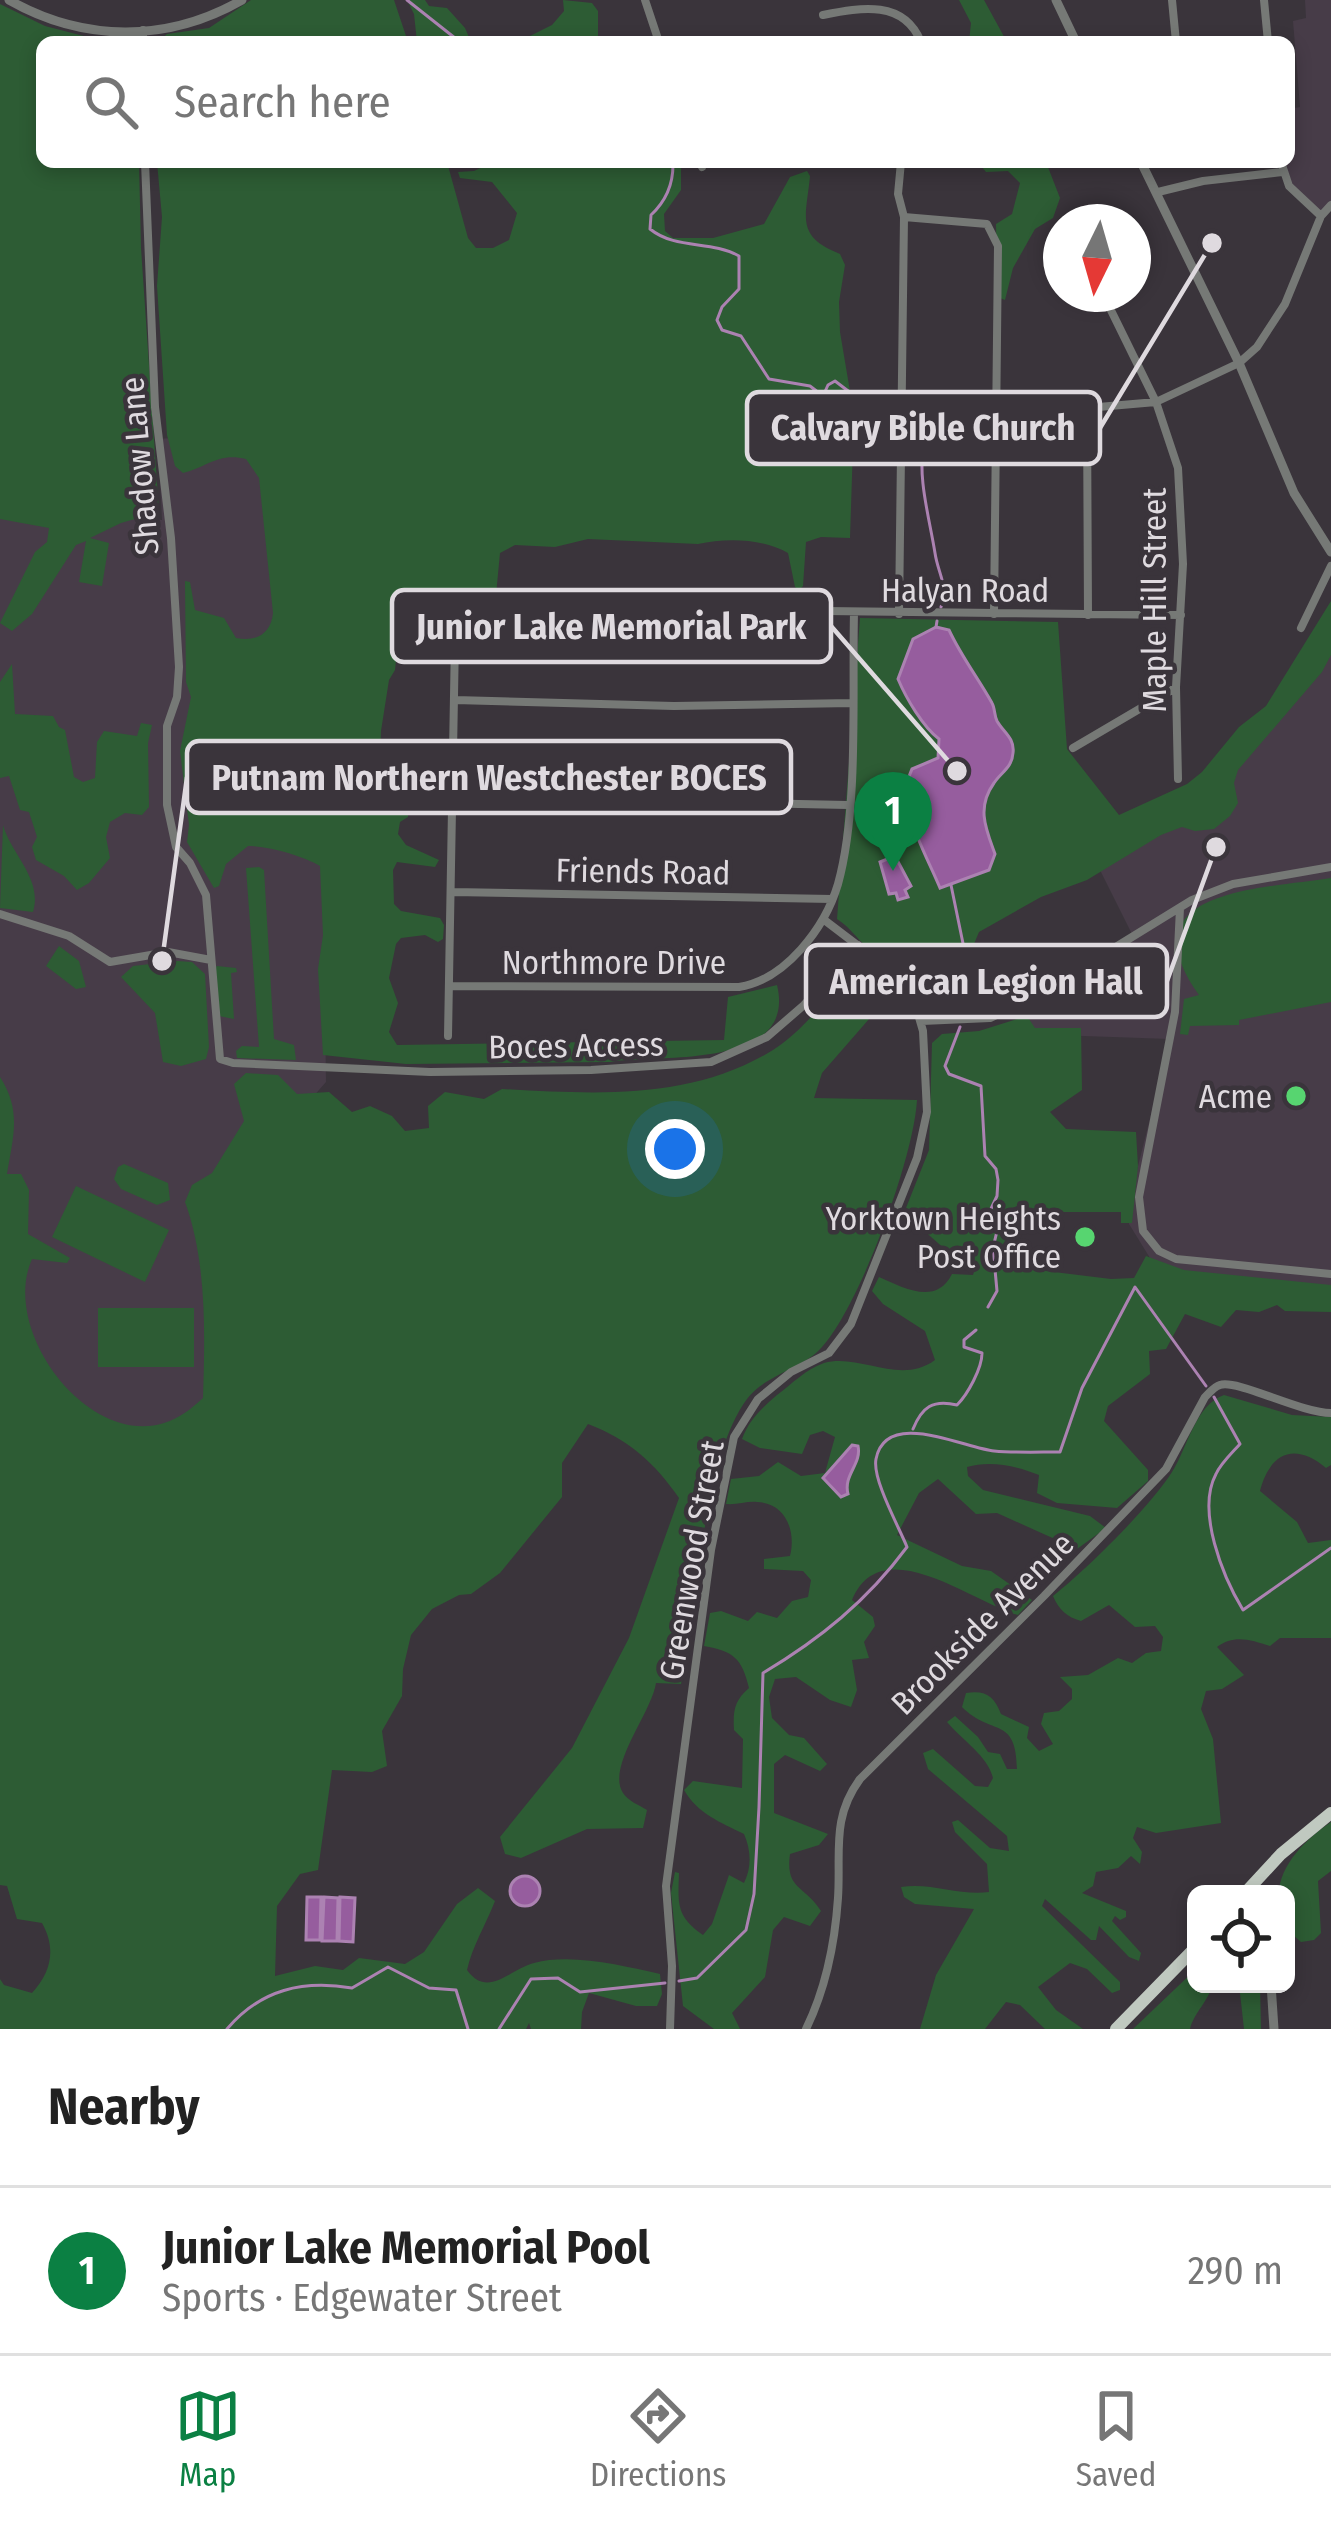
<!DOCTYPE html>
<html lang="en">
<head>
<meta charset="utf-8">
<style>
  body { margin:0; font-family:"Fira Sans Condensed",sans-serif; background:#f6f6f6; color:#222 }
  .controls { position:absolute; right:36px; bottom:36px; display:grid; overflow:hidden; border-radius:18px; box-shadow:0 6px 18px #0003 }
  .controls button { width:108px; height:108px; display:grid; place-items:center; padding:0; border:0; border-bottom:3px solid #e0e0e0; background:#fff; color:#222; font:60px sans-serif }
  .compass { position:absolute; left:1043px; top:204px; width:108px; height:108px; border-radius:50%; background:#fff; box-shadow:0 6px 18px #0003; rotate:185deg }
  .you { position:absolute; left:675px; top:1149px; width:42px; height:42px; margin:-30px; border:9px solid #fff; border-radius:50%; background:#1a73e8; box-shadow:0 0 0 18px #1a73e833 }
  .badge { display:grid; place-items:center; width:78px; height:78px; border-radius:50%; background:#0b8043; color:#fff; font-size:39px; font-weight:700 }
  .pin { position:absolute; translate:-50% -99px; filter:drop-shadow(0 3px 6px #0008) }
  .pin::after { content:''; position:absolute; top:63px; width:42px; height:36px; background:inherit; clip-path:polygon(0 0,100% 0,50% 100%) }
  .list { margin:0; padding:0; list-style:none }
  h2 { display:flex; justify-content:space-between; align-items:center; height:156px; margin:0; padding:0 48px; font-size:51px }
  h2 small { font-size:39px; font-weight:400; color:#767676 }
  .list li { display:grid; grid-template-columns:78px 1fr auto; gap:36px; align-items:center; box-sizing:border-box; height:168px; padding:0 48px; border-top:3px solid #e0e0e0 }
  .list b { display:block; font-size:45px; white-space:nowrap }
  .list p { margin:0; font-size:39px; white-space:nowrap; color:#767676 }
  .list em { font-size:39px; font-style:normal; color:#767676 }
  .icon { flex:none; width:66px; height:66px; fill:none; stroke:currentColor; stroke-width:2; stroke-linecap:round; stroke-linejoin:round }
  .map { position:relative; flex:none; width:1331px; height:2029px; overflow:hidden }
  .search { position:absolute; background:#fff; box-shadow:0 6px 18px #0003; left:36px; right:36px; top:36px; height:132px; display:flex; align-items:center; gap:30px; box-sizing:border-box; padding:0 42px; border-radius:18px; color:#767676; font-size:45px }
  .sheet { height:324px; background:#fff }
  nav { display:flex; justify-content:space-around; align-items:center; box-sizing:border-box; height:168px; border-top:3px solid #e0e0e0; background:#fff; font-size:33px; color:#767676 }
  nav a { display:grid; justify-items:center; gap:6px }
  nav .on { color:#0b8043 }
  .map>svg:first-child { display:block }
  .built { fill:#473c48 }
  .green { fill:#2d5c34 }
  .water { fill:#965d9e; stroke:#ac82b2; stroke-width:3 }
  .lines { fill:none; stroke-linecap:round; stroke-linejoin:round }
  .stream { stroke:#ac82b2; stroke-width:3 }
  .minor { stroke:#767976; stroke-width:8 }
  .tertiary { stroke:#767976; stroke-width:9 }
  .trunk { stroke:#c0c9c0; stroke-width:12 }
  .poi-dot { fill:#57d570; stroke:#3a343b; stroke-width:4.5 }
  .labels { text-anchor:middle; stroke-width:9; stroke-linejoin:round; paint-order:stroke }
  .street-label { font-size:33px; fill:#dfdadf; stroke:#3a343b }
  .poi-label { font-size:33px; fill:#dfdadf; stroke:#3a343b; text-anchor:end }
  .leader { fill:none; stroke:#dfdadf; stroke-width:4.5 }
  .callout-dot { fill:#dfdadf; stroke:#3a343b; stroke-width:4.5 }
  .callout { fill:#3a343b; stroke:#dfdadf; stroke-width:4.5 }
  .callout-label { font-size:36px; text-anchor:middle; font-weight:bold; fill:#dfdadf }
</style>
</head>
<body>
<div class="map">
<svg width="1331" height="2029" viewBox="0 0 1331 2029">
  <rect width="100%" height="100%" fill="#3a343b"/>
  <path class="built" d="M1305,0H1331V206L1321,216L1289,186L1281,162H1289V109L1300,107L1293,21L1306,18Z
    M269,431L323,841L326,1082L207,1218L222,1459L10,1403L0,1243V501L162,520L158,439Z
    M1331,645V1289L1172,1272L1150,1258L1129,1224L1131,1194L1170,1039L1026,1034L1013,1007L1134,938L1089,848L1181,805Z"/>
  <path class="green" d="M251,0H394L408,42H158L167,34L209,28Z
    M407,0H425L429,6L447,8L465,28L471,42H417L414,14Z
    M563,0L592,3L598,11V39L518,42L552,25L564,11Z
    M959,0H984L1007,42H969L971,23Z
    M0,4L45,26L107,42H42V162H139L141,248L159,512L121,523L90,538L109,543L102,586L79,582L86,541L76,545L32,614L12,631L0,623L35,552L47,542L49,528L0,519Z
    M157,162H447L468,238L476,248H493L509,240L517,213L492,182L460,178L458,172L474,171L493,162H681V190L664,214L665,231L673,238H713L764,224L790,177L807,171L810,176C806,218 795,236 840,254L845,265L839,302L840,332L854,415L850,538L821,537L806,542L803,586L799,590L795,587L788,553C762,538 725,538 698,544L588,539L555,547L515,545L500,553L496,595L452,605L433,618L400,620L395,670L389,680L381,731L379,789L395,795L397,806L408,808V817L400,822L398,834L406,845L439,860L435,867L397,862L393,870L394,904L401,911L440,918L444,925L443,939L438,942L425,935L401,938L396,944L389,978L398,1003L389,1032L397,1045L724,1040L728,997L777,985C798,1071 655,1054 610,1062L406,1064L323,1055L318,969L323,935L320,866C303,856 269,846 248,846L226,864L219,886L214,888L187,842L189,825L180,751L191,697L186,682L185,581L190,582L195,610L224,618L236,638C256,642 271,634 273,613L259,478L246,459C219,452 207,467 183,473L175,466L167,435L157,286L162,217Z
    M978,162H1046L1060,198L1053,218L1035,229L1013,268L1005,300L1000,298C1000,273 996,248 996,224L1012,214L1020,183L1008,171L986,172Z
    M1331,601V655L1322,672L1238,770L1234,783L1238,803L1230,816L1214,829L1195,831L1182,827L1161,835L1087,880L1041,897L979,932L974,944L983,977L973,997L959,995L961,984L953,959L947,958L906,983C894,969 880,960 867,947C855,937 851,928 837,919L860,618L1058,622L1067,749L1119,815L1187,784L1202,772L1239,727L1266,706Z
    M12,664L15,714L53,716L59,727L65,730L74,777L83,782L95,778L97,742L104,731L137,736L141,723L152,725L148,743L149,807L142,815L125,813L110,822L106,837L110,858L89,883L77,890L64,876L36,860L32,847L37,837L29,812L20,810L9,776L0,778V682Z
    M3,825C11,854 43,879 33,912L0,908Z
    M259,867L264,870L274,1039L294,1045L296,1060L237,1058L236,1051L242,1046L259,1047L246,868Z
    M1331,878V1002L1239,1020V1025L1190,1026L1188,1035L1180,1034L1184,999L1199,995C1123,889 1263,889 1331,878Z
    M59,946L79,961L86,987L76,989L46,966Z
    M177,961L192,962L205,974L209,1047L206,1059L181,1066L163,1062L155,1013L121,977L133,966Z
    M217,966L236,968L237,972L231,973L234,1019L219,1016L214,969Z
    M852,971L868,972L890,995L822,1073L814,1098L917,1100C914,1157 860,1305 822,1347C803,1369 766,1374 747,1399C702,1459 698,1607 681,1684L656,1683C652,1712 606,1767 623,1793C628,1801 639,1805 647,1810L643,1828L587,1829L521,1858L505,1854L500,1837L572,1748L629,1638L679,1498C655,1463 628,1439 588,1424L562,1463V1497L500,1573L471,1594L459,1595L432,1609L411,1635L403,1669L402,1696L382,1731L387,1766L372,1772L332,1770L318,1870L300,1874L277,1906L275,1976L315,1966L343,1970L359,1958L405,1964L424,1952L457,1904L478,1888L495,1901C486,1924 472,1947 467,1970C488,1999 510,1969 534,1963C572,1953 623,1966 660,1974L662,1994L657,2006H636L589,1993L582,2012L581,2029H531L529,2023L526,2029H0V1979L4,1985L32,1993C52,1971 56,1948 42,1923L17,1919L7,1886L0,1885V1077C22,1111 13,1137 7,1174H21L29,1190L28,1234L70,1258L67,1263L32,1259C0,1330 87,1447 164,1423C180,1418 191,1409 203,1398C205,1334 207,1262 185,1202L192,1185L212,1173L244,1121L234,1084L246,1073L278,1075L297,1094L329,1092L352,1112L370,1106L392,1116L405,1131L429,1128L428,1106L445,1092L484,1099L502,1089C595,1094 690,1101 773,1050C803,1031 828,997 852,971Z
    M1027,1016L1035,1028H1081L1082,1090L1050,1112L1066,1129L1136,1132L1138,1166L1132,1223H1121V1212H1022L1019,1220L1013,1222V1267L1111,1279L1134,1278L1146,1256L1184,1270L1331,1285V1312L1285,1311L1277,1305L1259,1312L1236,1310L1221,1327L1185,1314L1166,1349L1149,1351L1150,1374L1108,1406L1104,1421L1148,1470V1481L1117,1508L1057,1503L1037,1493L1039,1475C1017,1466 990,1460 967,1467L968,1476L983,1490L1090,1516L1106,1528L1077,1549L997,1513L976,1514L938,1479L919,1493L897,1535L962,1566L991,1571L1032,1600L1018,1615C972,1602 881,1529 852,1600L873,1617L875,1626L864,1642L869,1658L852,1660L857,1690L851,1707L830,1700L796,1677L775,1679L769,1697L772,1718L789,1735L804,1738L827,1764L820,1771L785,1755L774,1764V1813L828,1834L819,1845L790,1854C785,1890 805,1885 821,1911L810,1926L784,1917L773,1930L765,1977L732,2013L740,2029H714L683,2006L671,1893L675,1872L679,1873C678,1904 676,1916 703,1935L712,1924L729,1875L744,1883C752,1867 751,1850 744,1834C720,1822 698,1814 684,1790L693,1781L742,1788L743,1739L734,1730C733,1711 734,1701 749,1688C742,1658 733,1651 704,1646L710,1613L721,1611L748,1621L757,1612L777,1618L792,1601L808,1597L811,1580L803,1571L764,1569V1559L790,1556C796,1533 787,1503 757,1502C747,1501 737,1505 726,1504L731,1479L759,1476L778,1462L801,1476L825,1473L835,1437L823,1431L810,1435L802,1454L760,1448L742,1439C749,1420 762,1408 777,1395C792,1384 806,1369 824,1363C860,1353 900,1386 935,1360L925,1331L883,1304L872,1291L879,1277C904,1288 936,1306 952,1274L973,1275L976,1265L947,1251L904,1213L929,1150L932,1043L942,1034L979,1031Z
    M124,1164L168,1183L170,1200L157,1205L121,1189L114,1179L118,1167Z
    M76,1186L169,1230L145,1282L52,1237Z
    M98,1308H194V1367H98Z
    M1224,1395L1292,1415L1331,1417V1465L1326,1468C1295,1442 1270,1452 1260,1491L1297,1522L1308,1543L1331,1540V1638H1280L1270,1646C1251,1640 1234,1634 1217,1647L1244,1675L1222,1689L1206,1691L1201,1709L1213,1739L1221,1823L1156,1833L1137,1827L1133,1838L1142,1852L1140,1864L1131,1856L1118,1868L1096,1872L1093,1886L1082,1893L1126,1911V1917L1120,1920L1115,1916L1112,1921L1141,1953L1139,1961L1129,1957L1099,1926L1096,1940H1091L1045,1899L1042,1906L1120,1982V1990L1112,1993L1087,1969L1070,1963L1038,1987L1056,2010L1083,2029H1045L1020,2005L1006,2002L985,2029H920L936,1975L974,1909L915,1904L904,1897L901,1887C931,1882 959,1896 989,1892L987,1864L955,1832L952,1822L958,1820L990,1848L1009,1851L1007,1836L928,1769L923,1753L933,1749L975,1786L988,1787L993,1778C988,1756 962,1740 947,1722L955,1716L978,1737L988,1752L1000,1754L1007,1769H1017C1016,1715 992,1737 962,1707L966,1693C986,1690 994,1696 1001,1714L1029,1727L1027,1738L1039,1751L1053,1744L1041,1724L1044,1713L1059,1711L1072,1699V1689L1060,1677L1088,1675L1118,1658L1132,1663L1146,1653L1161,1651L1163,1637L1155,1626L1135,1627L1109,1605L1081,1621C1067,1617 1059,1610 1053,1596C1086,1570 1150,1507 1172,1472C1188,1447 1195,1405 1224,1395Z
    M1331,1822V1871L1318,1881L1321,1933L1314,1940L1301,1942L1286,1929V1894H1279C1279,1865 1307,1838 1331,1822Z
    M1196,1969V1984H1212C1210,2000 1194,2012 1190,2029H1133Z
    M1239,1984H1260L1261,2029H1244Z"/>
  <path class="water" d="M936,627L949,630C961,656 978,678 992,703C995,708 994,715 997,721C1003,732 1015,738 1013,753C1012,768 1001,772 994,783C976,808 986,829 995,854L989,870L940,888C926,853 895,805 912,769L938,758L939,739C923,727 906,698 898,679L913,639Z
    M895,856L911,886L905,890L908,897L898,900L896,893L889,894L880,862Z
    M852,1445L858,1446C862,1464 843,1475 848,1494L841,1497L823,1478Z
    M510 1891a15 15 0 1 1 30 0a15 15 0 1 1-30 0Z
    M307,1897H321L320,1940H306Z
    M324,1897L338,1898L337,1941H322Z
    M340,1897L355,1898L353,1942L339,1941Z"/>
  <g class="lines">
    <path class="stream" d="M407,0L460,42
      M661,162L673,165C673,185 666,201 651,215L650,229C676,250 711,240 739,256V289L722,307L717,320L722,330L741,336L769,379L810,386L823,396L828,385L835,381L860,400L876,396L894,405
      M919,433L924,440C917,477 929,516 935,553C938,574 949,586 941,607
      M936,627L937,621
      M951,885L966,958L973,974L965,997
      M961,1014L962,1006
      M960,1027L945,1066L949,1074L981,1086L985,1156L996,1169L998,1180L997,1196L989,1213L997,1231L993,1248L997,1291L988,1307
      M1214,1397L1240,1444C1232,1453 1221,1463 1216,1474C1196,1511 1223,1577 1243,1610L1331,1548
      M913,1429C922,1407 933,1399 957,1405C968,1394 982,1368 982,1353L964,1347V1340L976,1330
      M679,1981L697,1978L746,1930L754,1894L759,1807L763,1673C820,1639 867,1601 907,1547C899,1527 872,1479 876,1459C886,1408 964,1448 994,1451C1015,1453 1038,1452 1060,1452L1082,1388L1135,1287L1206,1386
      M227,2029C261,1989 303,1980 352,1988L388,1967L429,1988L456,1990L468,2029
      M499,2029L531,1979L558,1978L580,1992L665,1983"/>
    <path class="minor" d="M645,0L659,42
      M1172,0L1176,42
      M1264,0L1268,42
      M823,15C862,7 904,0 921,42
      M143,30V42
      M145,162L155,407L171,538L179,667L177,697L167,726V805L176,847L190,863L206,895L220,1059L233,1063L430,1072L591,1070L711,1062L767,1037L804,1005L858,945
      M700,162L702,167
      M1281,162L1289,186L1321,216
      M1158,192L1203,181L1282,172
      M904,217L987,224L998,246L994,614
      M1066,219L1067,222
      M1103,294L1156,402L1178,468L1183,564L1176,687L1178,779
      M901,407L1087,408L1156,402L1239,363L1257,347L1285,304L1321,216L1331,205
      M1087,408L1088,615
      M899,614L904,217L898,194L901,162
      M1301,628L1331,566
      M455,700L674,706L852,703
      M1073,748L1175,688
      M454,797L848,805
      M453,892L832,899
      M1180,908L1175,1012L1139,1197L1143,1231L1159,1251L1176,1259L1331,1274
      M0,914L69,936L110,962L168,952L211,960
      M450,986L739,987C785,980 825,928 838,884C859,809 852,693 854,613
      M922,1021L990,1018L1033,998L1192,900L1233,884L1331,867
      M448,1036L455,639L459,617L467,607L1181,615
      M670,2029L672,1966L666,1886L711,1550L734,1437L758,1399L791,1372L829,1353L851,1324L917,1158L927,1112L923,1031L918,1014L869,954L823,919
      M806,2029C825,1990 835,1942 838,1898C841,1853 831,1818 860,1779L1044,1596L1166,1469L1205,1397C1208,1394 1215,1386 1220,1385C1237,1379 1301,1413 1331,1413"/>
    <path class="tertiary" d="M9,0C83,42 167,43 242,0
      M1056,0L1076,42
      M1141,162L1239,363L1294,493L1331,552
      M1271,1984L1274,2029"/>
    <path class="trunk" d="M1244,1894L1281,1854L1331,1813
      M1116,2029L1196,1947"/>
  </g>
  <g class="poi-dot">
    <circle cx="1296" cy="1096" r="12"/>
    <circle cx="1085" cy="1237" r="12"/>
  </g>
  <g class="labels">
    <g class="street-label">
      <text transform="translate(139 466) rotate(-95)" y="12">Shadow Lane</text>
      <text x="965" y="602">Halyan Road</text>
      <text transform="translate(1154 600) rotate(-90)" y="12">Maple Hill Street</text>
      <text transform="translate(643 871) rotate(1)" y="12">Friends Road</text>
      <text x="614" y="974">Northmore Drive</text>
      <text transform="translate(576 1045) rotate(-1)" y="12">Boces Access</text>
      <text transform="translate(691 1560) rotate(-80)" y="12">Greenwood Street</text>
      <text transform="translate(982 1623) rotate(-45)" y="12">Brookside Avenue</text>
    </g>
    <g class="poi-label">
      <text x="1272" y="1108">Acme</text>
      <text x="1061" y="1230">Yorktown Heights<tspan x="1061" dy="38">Post Office</tspan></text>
    </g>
  </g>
  <path class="leader" d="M1212 243L1100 428M957 771L831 626M162 961L187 777M1216 847L1167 981"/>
  <g class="callout-dot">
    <circle cx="1212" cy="243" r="12"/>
    <circle cx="957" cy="771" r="12"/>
    <circle cx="162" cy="961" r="12"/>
    <circle cx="1216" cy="847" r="12"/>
  </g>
  <g class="callout">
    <rect x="747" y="392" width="353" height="72" rx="12"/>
    <rect x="392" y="590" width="439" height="72" rx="12"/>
    <rect x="187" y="741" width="604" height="72" rx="12"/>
    <rect x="806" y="945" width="361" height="72" rx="12"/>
  </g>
  <g class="callout-label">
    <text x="923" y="440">Calvary Bible Church</text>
    <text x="611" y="639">Junior Lake Memorial Park</text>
    <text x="489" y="790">Putnam Northern Westchester BOCES</text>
    <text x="986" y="994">American Legion Hall</text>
  </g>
</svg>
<div class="controls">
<button><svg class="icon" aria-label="locate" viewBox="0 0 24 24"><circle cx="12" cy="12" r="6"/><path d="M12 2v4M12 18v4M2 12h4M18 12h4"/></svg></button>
</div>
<svg class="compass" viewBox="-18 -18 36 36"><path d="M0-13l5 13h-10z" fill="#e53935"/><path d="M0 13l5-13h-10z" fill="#767676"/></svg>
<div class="you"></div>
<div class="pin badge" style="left:893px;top:871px">1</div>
<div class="search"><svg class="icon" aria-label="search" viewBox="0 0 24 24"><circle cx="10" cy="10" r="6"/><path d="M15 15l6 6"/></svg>Search here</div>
</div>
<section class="sheet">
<h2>Nearby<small></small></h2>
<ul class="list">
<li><span class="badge">1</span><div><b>Junior Lake Memorial Pool</b><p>Sports · Edgewater Street</p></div><em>290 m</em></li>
</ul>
</section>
<nav>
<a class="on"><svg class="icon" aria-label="map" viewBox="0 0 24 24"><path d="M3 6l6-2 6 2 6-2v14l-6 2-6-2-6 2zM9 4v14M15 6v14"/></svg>Map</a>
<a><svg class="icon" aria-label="directions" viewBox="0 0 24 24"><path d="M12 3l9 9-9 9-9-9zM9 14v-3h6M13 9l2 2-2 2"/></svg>Directions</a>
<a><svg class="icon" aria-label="saved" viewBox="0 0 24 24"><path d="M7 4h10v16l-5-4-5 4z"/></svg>Saved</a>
</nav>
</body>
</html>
